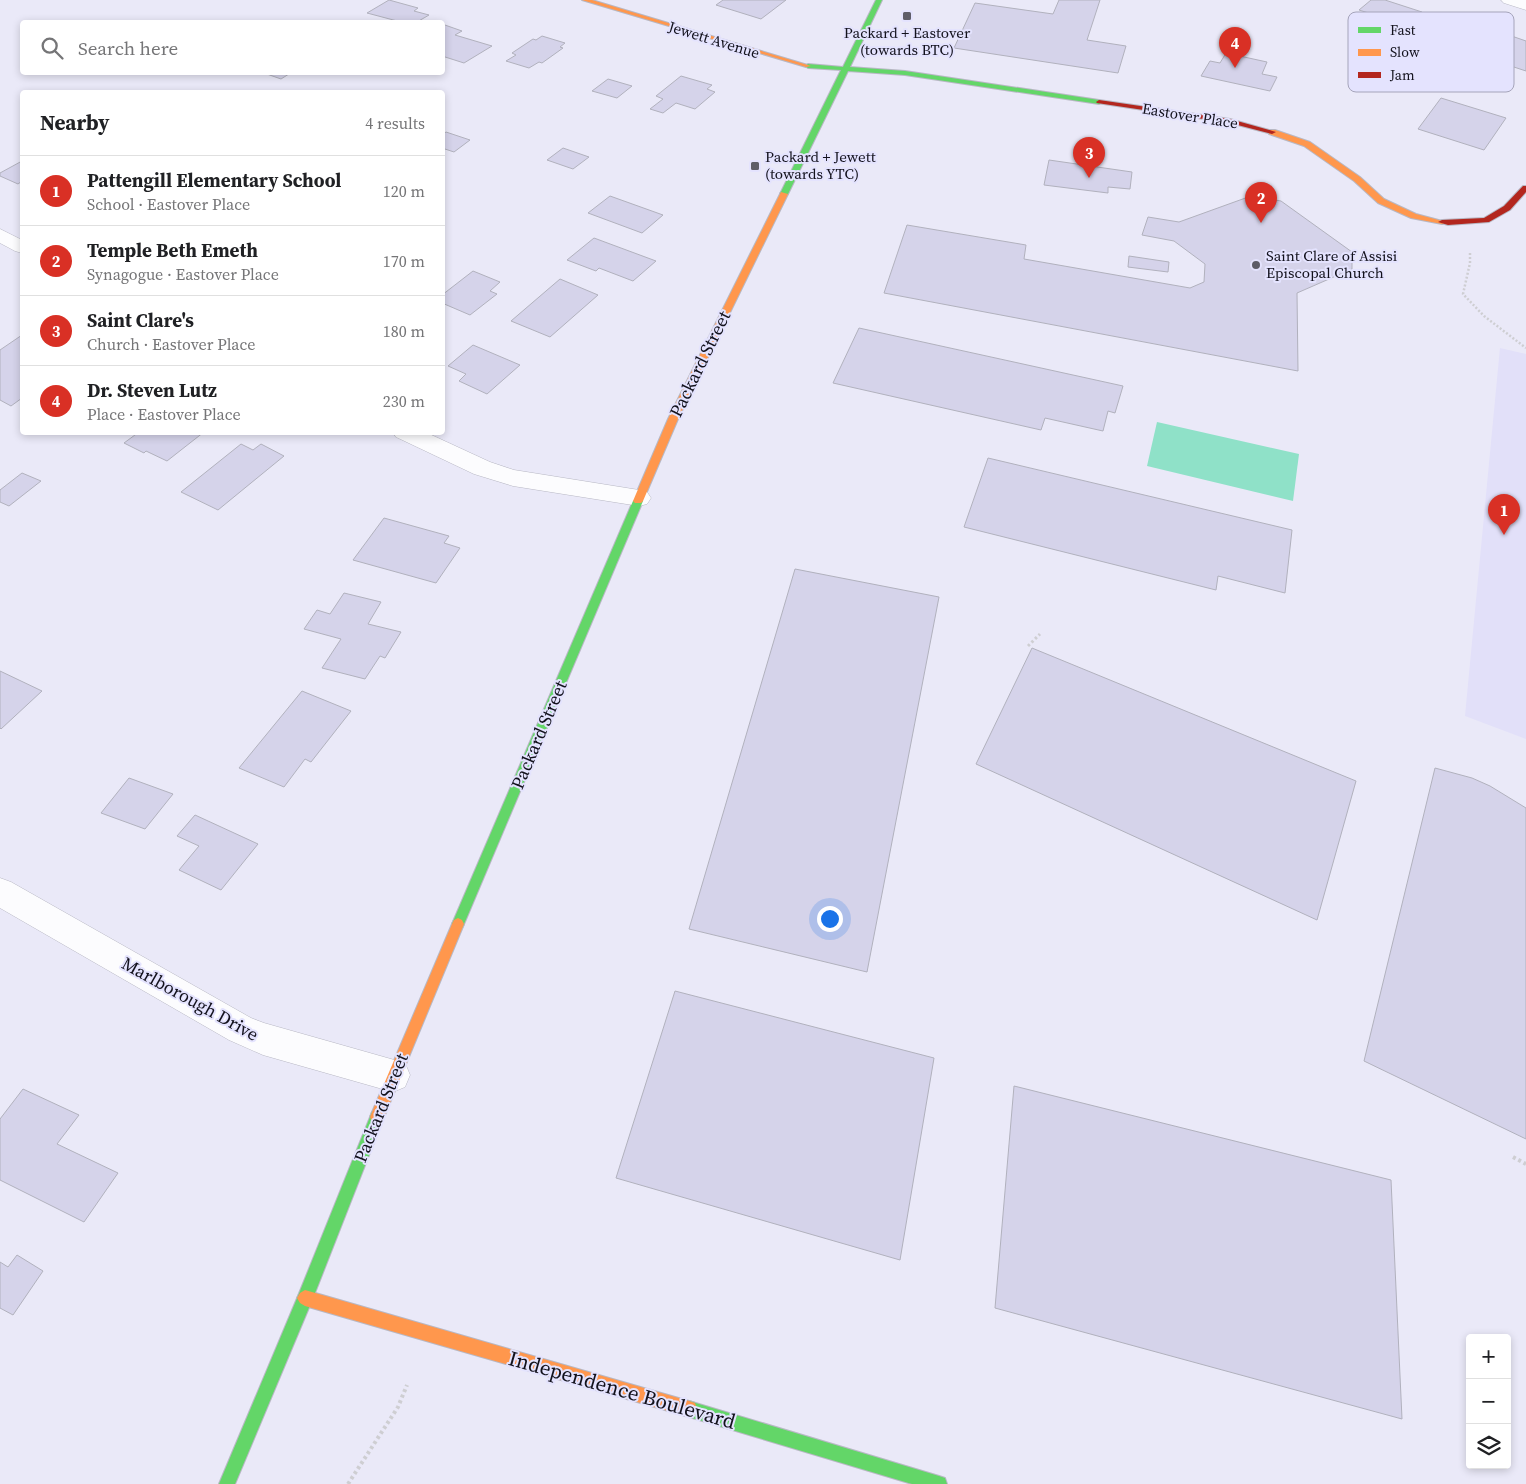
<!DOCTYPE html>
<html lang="en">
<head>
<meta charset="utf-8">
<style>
  body { margin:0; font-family:"Source Serif 4",serif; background:#f2f2f2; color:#202124 }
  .controls { position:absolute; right:15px; bottom:15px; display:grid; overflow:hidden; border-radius:5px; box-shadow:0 2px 8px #0003 }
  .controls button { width:45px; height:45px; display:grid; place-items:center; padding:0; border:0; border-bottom:1px solid #e0e0e0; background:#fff; color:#202124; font:25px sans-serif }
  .you { position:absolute; left:829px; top:918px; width:18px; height:18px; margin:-12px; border:4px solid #fff; border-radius:50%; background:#1a73e8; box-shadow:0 0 0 8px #1a73e833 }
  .badge { display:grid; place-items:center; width:32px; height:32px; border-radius:50%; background:#d93025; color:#fff; font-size:16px; font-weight:700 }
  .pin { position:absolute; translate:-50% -41px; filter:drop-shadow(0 1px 2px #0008) }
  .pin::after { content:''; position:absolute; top:26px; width:18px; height:15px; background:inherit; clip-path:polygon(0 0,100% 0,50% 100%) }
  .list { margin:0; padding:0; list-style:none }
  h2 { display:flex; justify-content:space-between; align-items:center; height:65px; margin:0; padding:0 20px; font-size:21px }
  h2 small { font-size:16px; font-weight:400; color:#757577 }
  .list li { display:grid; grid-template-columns:32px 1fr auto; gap:15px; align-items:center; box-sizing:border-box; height:70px; padding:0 20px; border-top:1px solid #e0e0e0 }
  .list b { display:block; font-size:19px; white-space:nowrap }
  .list p { margin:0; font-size:16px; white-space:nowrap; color:#757577 }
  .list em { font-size:16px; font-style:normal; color:#757577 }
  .icon { flex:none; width:28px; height:28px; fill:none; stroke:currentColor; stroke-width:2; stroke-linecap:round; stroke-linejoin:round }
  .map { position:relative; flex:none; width:1526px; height:1484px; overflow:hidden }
  .search { position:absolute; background:#fff; box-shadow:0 2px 8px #0003; left:20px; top:20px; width:425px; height:55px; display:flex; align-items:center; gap:12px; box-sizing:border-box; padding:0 18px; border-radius:5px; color:#757577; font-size:19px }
  .panel { position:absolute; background:#fff; box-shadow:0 2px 8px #0003; left:20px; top:90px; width:425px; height:345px; border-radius:5px }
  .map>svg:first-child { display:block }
  .built { fill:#e2e0f9 }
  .water { fill:#8fe1c8 }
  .building { fill:#d5d3ea; stroke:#b1b1bd }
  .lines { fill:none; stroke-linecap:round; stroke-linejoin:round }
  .street-casing { stroke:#b8b8c4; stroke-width:1 }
  .fast-casing { stroke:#b8b8c4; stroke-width:2 }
  .slow-casing { stroke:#b8b8c4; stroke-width:2 }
  .jam-casing { stroke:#b8b8c4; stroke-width:2 }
  .path-far2 { stroke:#ceced2; stroke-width:2.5; stroke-dasharray:2 2; stroke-linecap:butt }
  .path-far1 { stroke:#ceced2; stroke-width:3; stroke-dasharray:2.5 2.5; stroke-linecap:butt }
  .path { stroke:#ceced2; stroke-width:4; stroke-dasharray:3 3; stroke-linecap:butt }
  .street { fill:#fcfcfe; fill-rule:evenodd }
  .fast { fill:#63d668; fill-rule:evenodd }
  .slow { fill:#ff974d; fill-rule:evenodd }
  .jam { fill:#b3261e; fill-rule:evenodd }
  .poi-dot { fill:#5e5d69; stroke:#e4e3fe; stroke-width:2 }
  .labels { text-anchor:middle; stroke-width:4; stroke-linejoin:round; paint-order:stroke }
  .far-poi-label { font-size:15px; fill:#12111c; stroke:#e4e3fe; text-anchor:start }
  .far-street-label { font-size:15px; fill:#12111c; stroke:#e4e3fe }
  .street-label { font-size:18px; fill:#12111c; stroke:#e4e3fe }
  .near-street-label { font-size:21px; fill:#12111c; stroke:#e4e3fe }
  .key { fill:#e4e3fe; stroke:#a5a4ba; stroke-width:1 }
  .key-label { font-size:14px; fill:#12111c }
</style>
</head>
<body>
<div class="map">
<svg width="1526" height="1484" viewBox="0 0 1526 1484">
  <rect width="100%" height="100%" fill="#eae9f8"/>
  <path class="built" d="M1500,348L1526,354V739L1465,716Z"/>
  <path class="water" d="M1157,422L1299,454L1293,501L1147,466Z"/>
  <path class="building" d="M389,0L418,8L414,11L429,15L417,22H401L367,13Z
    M723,0H786L761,19L716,5Z
    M1059,0H1100L1087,40L1126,46L1118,73L954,48L975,3L1053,14Z
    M1371,0H1385L1422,12L1401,29L1373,20L1378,16L1359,10Z
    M442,24L462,31L455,35L492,46L464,63L442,56Z
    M1465,25L1497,35L1500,32L1526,41V71L1450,46V37Z
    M542,36L565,43L560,47L563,48L542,63L539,62L529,68L506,61L516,55L512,53L533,39L536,40Z
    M1226,53L1267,62L1262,74L1277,77L1270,91L1201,76L1210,61L1220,63Z
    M265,72H292L281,79L264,73Z
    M681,76L712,85L707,89L715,92L695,109L676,103L663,113L650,109L663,99L656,96Z
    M608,79L632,86L617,98L592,91Z
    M1441,98L1506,118L1484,150L1418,129Z
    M446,132L470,140L454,152L442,148V135Z
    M563,148L589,157L573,169L547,160Z
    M1049,160L1132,172L1130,189L1108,187V193L1044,185Z
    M22,161V181L18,184L0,176V173Z
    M610,196L663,215L642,233L588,213Z
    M1251,196L1281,201L1352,252V269L1297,293L1298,371L884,293L907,225L1026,245L1024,259L1190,288L1204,282L1205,264L1174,241L1142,235L1148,217L1179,222Z
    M594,238L656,261L633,281L599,268L596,271L567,260Z
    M1129,256L1169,262L1168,272L1128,267Z
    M473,271L500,282L490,291L497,294L470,315L442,303V295Z
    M560,279L598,295L550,337L511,321Z
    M859,328L1123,386L1115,413L1108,411L1103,431L1045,418L1041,430L833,383Z
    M22,335V363L20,364L22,366V398L11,406L0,400V350Z
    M473,345L520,365L487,394L459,381L466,374L448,366Z
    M139,432H204L167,461L146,451L144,453L124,443Z
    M241,444L253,450L261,444L284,456L218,510L181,492Z
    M988,458L1292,530L1285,593L1218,576L1216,590L964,527Z
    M22,473L41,481L9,506L0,502V490Z
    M384,518L449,536L444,543L460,548L436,583L353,560Z
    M795,569L939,597L867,972L689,929Z
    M344,593L381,602L368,624L401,632L385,658L380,656L365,679L322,668L341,639L304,629L317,610L330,614Z
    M1032,648L1356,781L1317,920L976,764Z
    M0,671L42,691L1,729L0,728Z
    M302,691L351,711L311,762L305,759L284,787L239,768Z
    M1435,768L1472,778L1490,786L1526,808V1139L1364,1061Z
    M129,778L173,794L145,829L101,813Z
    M195,815L258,844L221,890L179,870L199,846L177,836Z
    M675,991L934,1058L900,1260L616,1178Z
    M1014,1086L1391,1180L1402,1419L995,1308Z
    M23,1089L79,1115L57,1144L118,1173L84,1222L0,1180V1119Z
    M17,1255L43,1271L13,1315L0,1308V1262L8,1267Z"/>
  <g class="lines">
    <defs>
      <path id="street" d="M1501,0H1526V10L1504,3Z
        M0,229L22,240V253L15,251L0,243Z
        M393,432H425L490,462L514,470L639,490L647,492L651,498L647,504L639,506L513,486L474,474L396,437Z
        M0,878L11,882L251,1018L264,1023L405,1063L410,1075L405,1087L393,1092L263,1055L229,1040L0,908Z"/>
      <path id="fast" d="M876,0H882L850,67L905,71L1099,100L1102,102L1099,104L905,75L848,71L788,194L781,196L780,194L841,70L808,68L805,66L808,64L843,67Z
        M638,498L643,501L464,924L462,928L458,930L454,928L452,924L633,501Z
        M377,1110L382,1112L384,1117L313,1298L235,1484H219L298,1296L372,1112Z
        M689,1401L939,1476L945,1478L947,1484H912L689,1417L683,1415L681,1409L683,1403Z"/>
      <path id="slow" d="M582,0H592L811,66L806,67Z
        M1269,130H1275L1310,142L1360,177L1384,199L1416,214L1446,222L1442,224L1411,218L1378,203L1354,181L1304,146L1269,134Z
        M781,192L788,194L678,419L643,501L641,503H635L633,501L668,419Z
        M458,918L462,920L464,924L382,1122L377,1124L372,1122L370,1117L452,924L454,920Z
        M305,1290L689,1401L695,1403L697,1409L695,1415L689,1417L305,1306L300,1303L297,1298L300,1293Z"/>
      <path id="jam" d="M1099,100L1230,119L1276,132L1272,134L1230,123L1097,103L1096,102Z
        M1523,186H1526V192L1510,210L1489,222L1448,225L1438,222L1442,220L1484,218L1504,206Z"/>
    </defs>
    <use href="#street" class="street-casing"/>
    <use href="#fast" class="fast-casing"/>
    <use href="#slow" class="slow-casing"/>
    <use href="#jam" class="jam-casing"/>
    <path class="path-far2" d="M1470,253V263L1463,294L1484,316L1526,348"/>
    <path class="path-far1" d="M1028,646L1040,634"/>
    <path class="path" d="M1513,1157L1526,1164
      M348,1484L398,1407L407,1385"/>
    <use href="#street" class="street"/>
    <use href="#fast" class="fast"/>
    <use href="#slow" class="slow"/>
    <use href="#jam" class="jam"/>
  </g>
  <g class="poi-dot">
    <rect x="902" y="11" width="10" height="10" rx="2.5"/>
    <rect x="750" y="161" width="10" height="10" rx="2.5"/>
    <circle cx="1256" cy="265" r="5"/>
  </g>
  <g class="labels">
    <g class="far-poi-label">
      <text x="907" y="38" text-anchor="middle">Packard + Eastover<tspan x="907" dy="17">(towards BTC)</tspan></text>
      <text x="765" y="162">Packard + Jewett<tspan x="765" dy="17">(towards YTC)</tspan></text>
      <text x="1266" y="261">Saint Clare of Assisi<tspan x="1266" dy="17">Episcopal Church</tspan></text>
    </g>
    <g class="far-street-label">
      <text transform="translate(714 40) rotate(17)" y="5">Jewett Avenue</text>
      <text transform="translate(1190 116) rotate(9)" y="5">Eastover Place</text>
    </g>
    <g class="street-label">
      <text transform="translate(700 364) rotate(-64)" y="6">Packard Street</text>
      <text transform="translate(539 735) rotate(-67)" y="6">Packard Street</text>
      <text transform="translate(190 999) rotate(29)" y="6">Marlborough Drive</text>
      <text transform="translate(381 1108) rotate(-68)" y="6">Packard Street</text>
    </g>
    <g class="near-street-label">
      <text transform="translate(622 1390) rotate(16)" y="7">Independence Boulevard</text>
    </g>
  </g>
  <rect x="1348" y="12" width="166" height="80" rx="8" class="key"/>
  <rect x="1358" y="27" width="23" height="6" fill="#63d668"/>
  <rect x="1358" y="49" width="23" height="7" fill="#ff974d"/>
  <rect x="1358" y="72" width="23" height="6" fill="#b3261e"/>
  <g class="key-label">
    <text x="1390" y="35">Fast</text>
    <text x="1390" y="57">Slow</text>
    <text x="1390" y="80">Jam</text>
  </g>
</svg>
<div class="controls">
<button>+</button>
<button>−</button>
<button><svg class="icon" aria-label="layers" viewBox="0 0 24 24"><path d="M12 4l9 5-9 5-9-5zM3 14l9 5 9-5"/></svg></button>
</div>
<div class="you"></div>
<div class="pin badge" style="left:1504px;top:535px">1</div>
<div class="pin badge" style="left:1261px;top:223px">2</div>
<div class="pin badge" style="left:1089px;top:178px">3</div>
<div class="pin badge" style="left:1235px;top:68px">4</div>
<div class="search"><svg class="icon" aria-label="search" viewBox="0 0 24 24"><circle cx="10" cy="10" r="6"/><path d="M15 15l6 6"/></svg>Search here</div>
<section class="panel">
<h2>Nearby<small>4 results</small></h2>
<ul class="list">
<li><span class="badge">1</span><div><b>Pattengill Elementary School</b><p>School · Eastover Place</p></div><em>120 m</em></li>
<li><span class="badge">2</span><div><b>Temple Beth Emeth</b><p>Synagogue · Eastover Place</p></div><em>170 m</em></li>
<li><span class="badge">3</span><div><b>Saint Clare's</b><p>Church · Eastover Place</p></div><em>180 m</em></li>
<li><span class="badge">4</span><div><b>Dr. Steven Lutz</b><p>Place · Eastover Place</p></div><em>230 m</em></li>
</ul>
</section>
</div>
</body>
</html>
